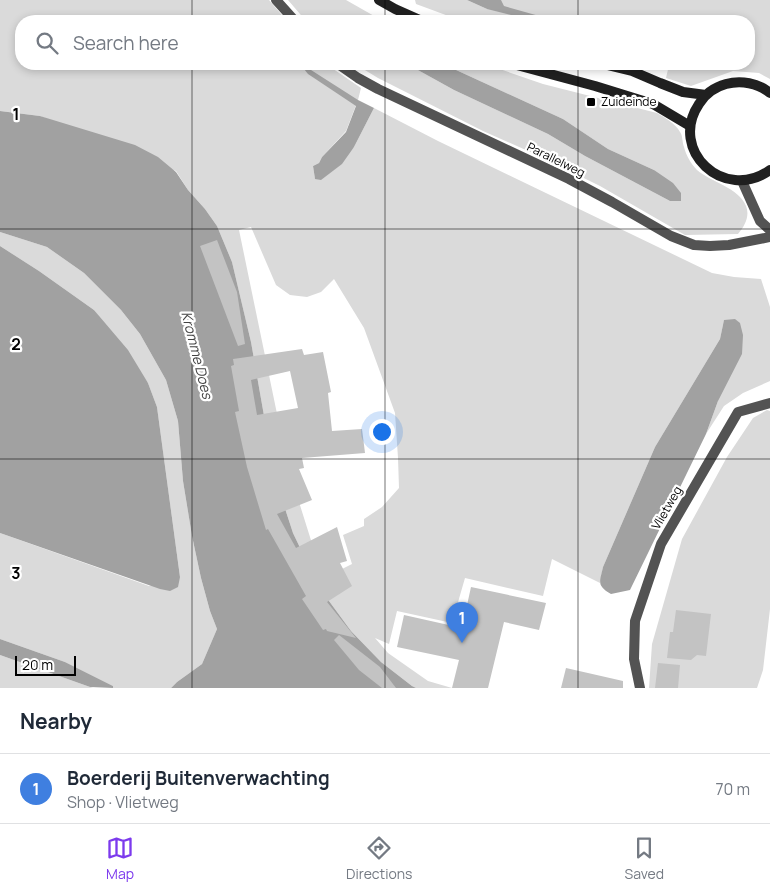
<!DOCTYPE html>
<html lang="en">
<head>
<meta charset="utf-8">
<style>
  body { margin:0; font-family:Manrope,sans-serif; background:#f2f2f3; color:#1f2937 }
  .scale { position:absolute; left:15px; bottom:12px; width:61px; box-sizing:border-box; padding-left:5px; border:2px solid #000; border-top:0; font-size:14px; line-height:18px; white-space:nowrap; color:#000; -webkit-text-stroke:4px #fff; paint-order:stroke }
  .you { position:absolute; left:381px; top:431px; width:18px; height:18px; margin:-12px; border:4px solid #fff; border-radius:50%; background:#1a73e8; box-shadow:0 0 0 8px #1a73e833 }
  .badge { display:grid; place-items:center; width:32px; height:32px; border-radius:50%; background:#7c3aed; color:#fff; font-size:16px; font-weight:700 }
  .pin { position:absolute; translate:-50% -41px; filter:drop-shadow(0 1px 2px #0008) }
  .pin::after { content:''; position:absolute; top:26px; width:18px; height:15px; background:inherit; clip-path:polygon(0 0,100% 0,50% 100%) }
  .list { margin:0; padding:0; list-style:none }
  h2 { display:flex; justify-content:space-between; align-items:center; height:65px; margin:0; padding:0 20px; font-size:21px }
  h2 small { font-size:16px; font-weight:400; color:#747a83 }
  .list li { display:grid; grid-template-columns:32px 1fr auto; gap:15px; align-items:center; box-sizing:border-box; height:70px; padding:0 20px; border-top:1px solid #e0e1e3 }
  .list b { display:block; font-size:19px; white-space:nowrap }
  .list p { margin:0; font-size:16px; white-space:nowrap; color:#747a83 }
  .list em { font-size:16px; font-style:normal; color:#747a83 }
  .icon { flex:none; width:28px; height:28px; fill:none; stroke:currentColor; stroke-width:2; stroke-linecap:round; stroke-linejoin:round }
  .map { position:relative; flex:none; width:770px; height:688px; overflow:hidden }
  .search { position:absolute; background:#fff; box-shadow:0 2px 8px #0003; left:15px; right:15px; top:15px; height:55px; display:flex; align-items:center; gap:12px; box-sizing:border-box; padding:0 18px; border-radius:20px; color:#747a83; font-size:19px }
  .sheet { height:135px; background:#fff }
  nav { display:flex; justify-content:space-around; align-items:center; box-sizing:border-box; height:70px; border-top:1px solid #e0e1e3; background:#fff; font-size:14px; color:#747a83 }
  nav a { display:grid; justify-items:center; gap:2px }
  nav .on { color:#7c3aed }
  .map>svg:first-child { display:block }
  .green { fill:#dadada; fill-rule:evenodd }
  .water { fill:#a1a1a1 }
  .building { fill:#c3c3c3; fill-rule:evenodd }
  .lines { fill:none; stroke-linecap:round; stroke-linejoin:round }
  .minor { stroke:#535353; stroke-width:10 }
  .tertiary { stroke:#535353; stroke-width:10 }
  .secondary { stroke:#202020; stroke-width:10 }
  .grid { fill:none; stroke:#000; stroke-width:1; stroke-opacity:0.55 }
  .poi-dot { fill:#000; stroke:#fff; stroke-width:2 }
  .labels { text-anchor:middle; stroke-width:4.5; stroke-linejoin:round; paint-order:stroke }
  .poi-label { font-size:12px; fill:#000; stroke:#fff; text-anchor:start }
  .street-label { font-size:12px; fill:#000; stroke:#fff }
  .water-label { font-size:14px; font-style:italic; fill:#424242; stroke:#fff }
  .grid-label { font-size:16px; text-anchor:middle; font-weight:bold; fill:#000; stroke:#fff; stroke-width:4.5; stroke-linejoin:round; paint-order:stroke }
</style>
</head>
<body>
<div class="map">
<svg width="770" height="688" viewBox="0 0 770 688">
  <rect width="100%" height="100%" fill="#fff"/>
  <path class="green" d="M0,0H269L287,21H21V64H326L361,88L358,100L346,131L322,157L319,163L313,166L315,179L354,147L374,108L438,141L712,273L734,277L761,279L770,307V381L743,393L724,406L706,434L718,401L724,320L720,339L655,447L603,567L600,583L552,559L543,596L465,578L452,623L397,611L389,644L375,638L388,653L428,681L452,688H416L412,686L381,662L351,631L329,601L313,575L293,533L275,478L251,342L232,262L217,226L205,209L188,190L176,171L40,116L0,111ZM251,227L276,285L290,295L307,297L321,292L334,279L364,328L395,413L398,458L399,488L382,507L364,519V526L343,535L352,564L330,575L315,553L288,467L239,230Z
    M288,0H346L383,21H306Z
    M415,0H467L487,9L493,0H770V79L759,73L733,71L691,86L666,78L669,65L664,64H749V21H503L478,15L474,21H462L416,4Z
    M355,64H407L454,90L548,134L585,156L670,201L654,170L608,149L563,119L443,64H485L543,84L657,113C664,117 676,124 680,132C683,136 682,142 684,147C686,155 691,164 697,170C711,182 739,188 746,206C750,216 745,226 738,234L685,235L600,186L537,155L483,131L378,78Z
    M0,232L47,247L84,273L121,310L140,334L166,380L178,421L183,481L192,536L201,578L210,611L217,629L202,664L177,682L171,688H113V686L65,662L0,639V533L149,586L180,577L157,407L148,383L94,310L39,271L0,246Z
    M767,410L770,411V609L763,670L757,688H649L652,644L682,539L727,457L753,418Z
    M0,655L90,687L93,688H0Z"/>
  <path class="water" d="M467,0H501L504,6L557,21H536L487,9Z
    M300,64H305L311,70L358,100L374,108L354,147L342,164L321,180L315,179L313,166L319,163L322,157L346,132L356,106L308,74Z
    M407,64H443L563,119L608,149L654,170L673,183L681,193V201H670L585,156L548,134L454,90Z
    M0,111L40,116L135,145L158,157L176,172L188,190L205,209L217,226L232,262L251,342L275,478L293,533L313,575L329,601L351,631L381,662L412,686L416,688H171L177,682L202,664L217,629L210,611L201,578L192,536L183,481L178,421L166,380L140,334L121,310L84,273L47,247L0,232Z
    M0,246L39,271L94,310L128,350L148,383L157,407L180,577L178,587L170,591L160,589L0,533Z
    M735,319L740,323L743,335L742,354L718,401L706,434L630,590L611,594C596,585 600,582 603,567L655,447L720,339L724,320Z
    M0,639L65,662L113,686V688L90,687L0,655Z"/>
  <path class="building" d="M217,240L237,292L245,344L238,346L200,246Z
    M302,349L304,355L323,352L331,392L328,393L332,431L362,429L365,453L302,458L304,468L299,469L312,500L277,514L296,548L337,527L347,561L340,563L352,586L327,602L356,638L327,631L326,629L323,630L302,599L306,596L268,529L266,530L247,467L235,412L239,411L231,366L234,365L233,359ZM290,371L298,408L257,415L251,380Z
    M471,587L546,603L539,630L504,622L488,688H452L459,660L397,647L404,615L462,628Z
    M676,610L711,614L706,656L697,655L691,660L667,658L670,632H673Z
    M339,635L380,667L396,688H382L359,670L334,640Z
    M658,663L680,665L678,688H655Z
    M566,668L623,681V688H561Z"/>
  <g class="lines">
    <path class="minor" d="M276,0L295,21
      M338,64L358,78L378,89L569,179L612,202L671,236L694,245L710,246L729,245L770,237
      M640,688L634,659L635,621L661,544L738,412L770,403"/>
    <path class="tertiary" d="M742,181L760,221L770,230"/>
    <path class="secondary" d="M379,0L395,9L422,21
      M513,64L595,86L653,104L690,126
      M603,64L632,71L660,83L683,92L706,95
      M770,93C758,83 741,80 726,84C715,87 705,94 699,104C668,150 724,203 770,170"/>
  </g>
  <path class="grid" d="M192,0V21M385,0V21M578,0V21M192,64V688M385,64V688M578,64V688M0,229H770M0,459H770"/>
  <rect class="poi-dot" x="586" y="97" width="10" height="10" rx="2.5"/>
  <g class="labels">
    <g class="poi-label">
      <text x="601" y="106">Zuideinde</text>
    </g>
    <g class="street-label">
      <text transform="translate(556 160) rotate(26)" y="4">Parallelweg</text>
      <text transform="translate(667 508) rotate(-60)" y="4">Vlietweg</text>
    </g>
    <g class="water-label">
      <text transform="translate(197 355) rotate(76)" y="5">Kromme Does</text>
    </g>
  </g>
  <g class="grid-label">
    <text x="16" y="120">1</text>
    <text x="16" y="350">2</text>
    <text x="16" y="579">3</text>
  </g>
</svg>
<div class="scale">20 m</div>
<div class="you"></div>
<div class="pin badge" style="left:462px;top:643px;background:#3f7fe0">1</div>
<div class="search"><svg class="icon" aria-label="search" viewBox="0 0 24 24"><circle cx="10" cy="10" r="6"/><path d="M15 15l6 6"/></svg>Search here</div>
</div>
<section class="sheet">
<h2>Nearby<small></small></h2>
<ul class="list">
<li><span class="badge" style="background:#3f7fe0">1</span><div><b>Boerderij Buitenverwachting</b><p>Shop · Vlietweg</p></div><em>70 m</em></li>
</ul>
</section>
<nav>
<a class="on"><svg class="icon" aria-label="map" viewBox="0 0 24 24"><path d="M3 6l6-2 6 2 6-2v14l-6 2-6-2-6 2zM9 4v14M15 6v14"/></svg>Map</a>
<a><svg class="icon" aria-label="directions" viewBox="0 0 24 24"><path d="M12 3l9 9-9 9-9-9zM9 14v-3h6M13 9l2 2-2 2"/></svg>Directions</a>
<a><svg class="icon" aria-label="saved" viewBox="0 0 24 24"><path d="M7 4h10v16l-5-4-5 4z"/></svg>Saved</a>
</nav>
</body>
</html>
